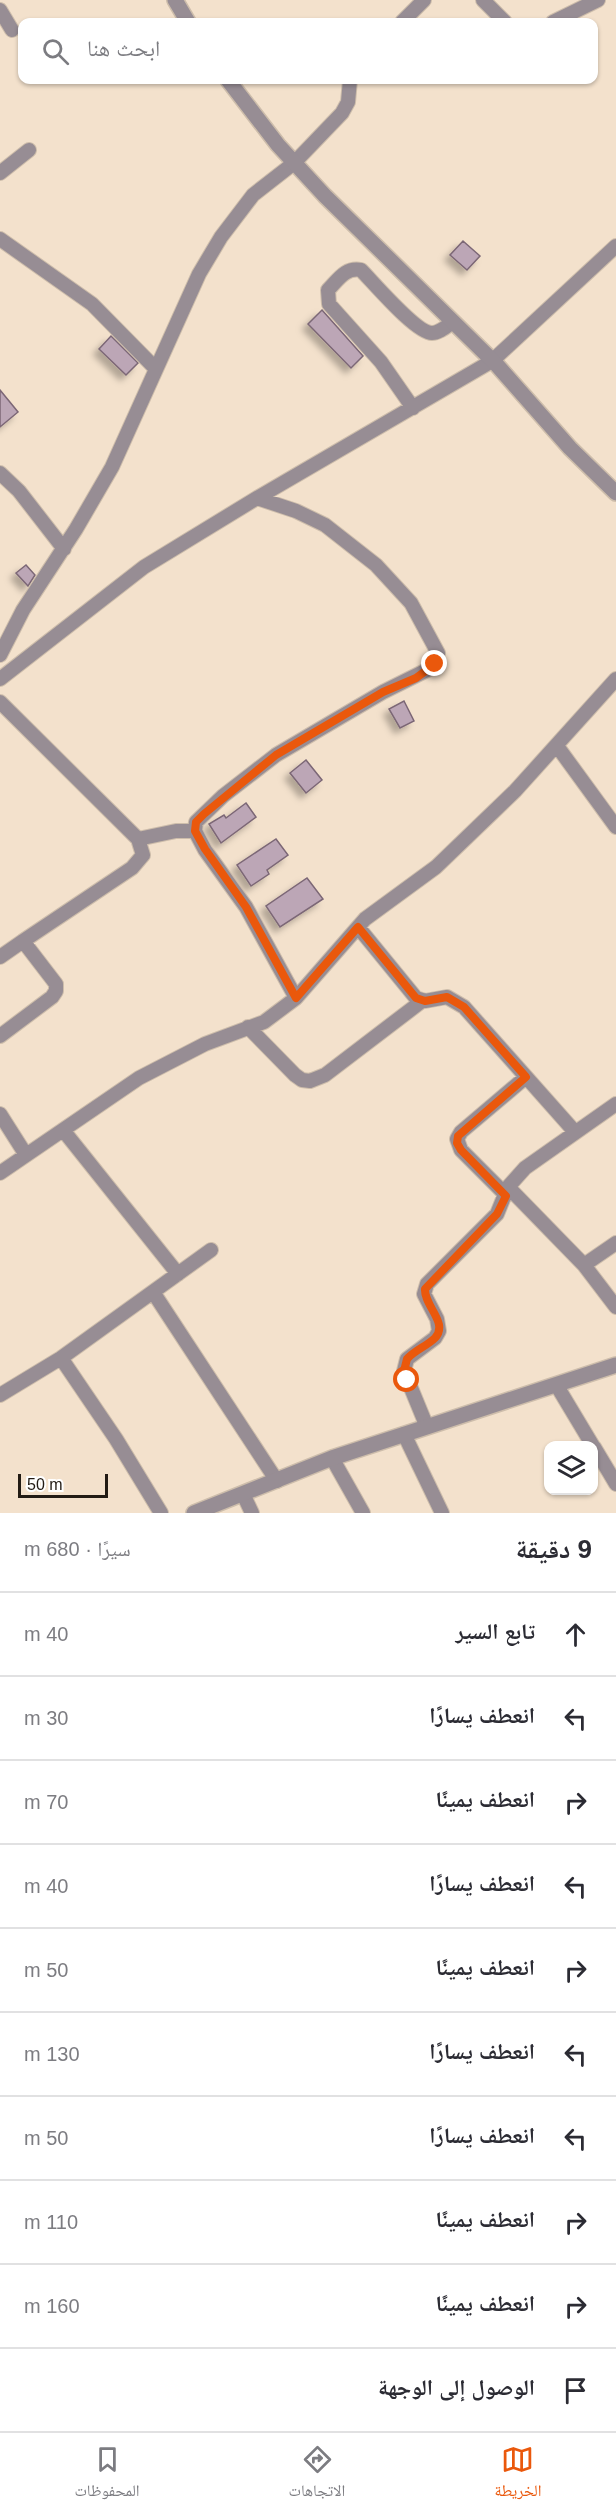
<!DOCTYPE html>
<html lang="ar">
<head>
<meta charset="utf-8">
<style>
  body { margin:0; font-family:Arial,"Noto Naskh Arabic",sans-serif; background:#f2f2f3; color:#2b2b33; direction:rtl }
  .controls { position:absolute; right:18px; bottom:18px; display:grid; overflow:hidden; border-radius:12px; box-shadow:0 2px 4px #0004 }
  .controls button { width:54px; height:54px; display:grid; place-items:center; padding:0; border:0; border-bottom:2px solid #e1e1e2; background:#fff; color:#2b2b33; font:30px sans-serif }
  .scale { position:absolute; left:18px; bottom:15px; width:90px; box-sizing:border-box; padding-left:6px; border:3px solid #221b14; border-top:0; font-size:16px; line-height:21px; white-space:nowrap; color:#221b14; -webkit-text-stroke:4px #fff; paint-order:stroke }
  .stop { position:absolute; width:18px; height:18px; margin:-14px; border:4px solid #ea580c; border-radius:50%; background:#fff }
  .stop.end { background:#ea580c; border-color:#fff; box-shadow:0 2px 6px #0008 }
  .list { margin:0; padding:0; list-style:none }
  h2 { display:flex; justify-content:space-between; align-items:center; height:78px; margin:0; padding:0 24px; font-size:26px }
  h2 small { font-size:20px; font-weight:400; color:#7c7c81 }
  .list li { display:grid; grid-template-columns:39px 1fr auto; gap:18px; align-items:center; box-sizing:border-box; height:84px; padding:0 24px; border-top:2px solid #e1e1e2 }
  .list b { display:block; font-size:22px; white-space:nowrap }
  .list em { font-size:20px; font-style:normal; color:#7c7c81 }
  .icon { flex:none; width:33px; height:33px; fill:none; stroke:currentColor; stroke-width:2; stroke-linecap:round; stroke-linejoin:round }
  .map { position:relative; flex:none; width:616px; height:1513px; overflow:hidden; direction:ltr }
  .search { position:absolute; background:#fff; box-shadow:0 2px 4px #0004; left:18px; right:18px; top:18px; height:66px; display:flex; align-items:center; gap:15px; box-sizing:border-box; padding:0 21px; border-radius:12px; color:#7c7c81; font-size:22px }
  .sheet { height:918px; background:#fff }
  nav { display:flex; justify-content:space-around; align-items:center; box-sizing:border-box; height:84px; border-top:2px solid #e1e1e2; background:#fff; font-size:16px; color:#7c7c81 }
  nav a { display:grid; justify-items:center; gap:3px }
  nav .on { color:#ea580c }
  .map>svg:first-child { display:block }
  .building { fill:#bca6b6; stroke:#7c6776; stroke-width:1.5; filter:url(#shadow) }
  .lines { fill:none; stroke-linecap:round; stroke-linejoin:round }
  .minor-casing { stroke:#cdbdab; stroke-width:16 }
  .tertiary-casing { stroke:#cdbdab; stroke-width:18 }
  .minor { stroke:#978d94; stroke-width:14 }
  .tertiary { stroke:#978d94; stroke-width:15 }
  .route { stroke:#ea580c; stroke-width:8 }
</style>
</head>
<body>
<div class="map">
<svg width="616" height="1513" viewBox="0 0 616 1513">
  <defs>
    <filter id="shadow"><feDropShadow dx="-5.5" dy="5.5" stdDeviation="3" flood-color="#0004"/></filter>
  </defs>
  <rect width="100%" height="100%" fill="#f3e1cc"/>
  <path class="building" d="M463,241L480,256L467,270L450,255Z
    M322,310L363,356L351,368L308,324Z
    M111,336L138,363L126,375L99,349Z
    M0,390L18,412L0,427Z
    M26,565L35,575L28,586L16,573Z
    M404,701L414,721L400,728L389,709Z
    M306,760L322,780L306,793L290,773Z
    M246,803L256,817L221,843L209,824L224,815L226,818Z
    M276,839L288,855L267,870L269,874L251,886L237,865Z
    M307,878L323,899L280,927L266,906Z"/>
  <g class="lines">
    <defs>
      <path id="minor" d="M483,0L505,22
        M0,10L12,30
        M402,22L424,0
        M553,22L598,0
        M0,173L29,150
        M0,239L92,304L155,368
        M413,408L381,362L329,304L328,290C338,280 345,267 361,270C374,283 416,333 432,333C439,333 447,326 453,322
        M0,473L19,491L64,549
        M257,498L296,511L325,525L376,565L411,603L438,653L431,668L383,692L276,755L223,796L196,822L195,831L205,850L246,907L296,998
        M0,655L23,610L76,529L112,467L199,274L221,237L253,195L294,163L342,113L348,102L350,80
        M0,679L144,567L257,498L492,361L616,246
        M0,702L138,839L143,855L132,868L23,941L56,984V991L52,997L0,1036
        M557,746L616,827
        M138,839L176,831H195
        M358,927L416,998L425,1001L447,997L464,1007L575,1132
        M0,957L23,941
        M248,1027L295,1075L302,1080L310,1081L325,1075L422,1001
        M0,1114L26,1155
        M63,1130L178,1274
        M0,1173L139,1078L205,1044L264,1022L296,998L365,919L436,867L515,791L616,679
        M508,1187L584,1265L616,1307
        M506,1195L461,1150L457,1139L461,1132L526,1077
        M584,1265L616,1243
        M153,1292L277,1481
        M61,1358L116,1439L161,1513
        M557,1386L593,1446
        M0,1395L61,1358L211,1250
        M427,1427L404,1371L407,1359L435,1338L439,1331L437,1319L424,1294L427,1284L497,1214L508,1187L525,1168L616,1104
        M404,1434L442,1513
        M594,1447L616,1484
        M332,1458L363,1513
        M243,1494L252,1513"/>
      <path id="tertiary" d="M175,0L188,22
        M228,80L278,145L325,196L496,364L570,448L616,493
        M194,1513L332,1458L616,1365"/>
    </defs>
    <use href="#minor" class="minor-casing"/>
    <use href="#tertiary" class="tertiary-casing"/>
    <use href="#minor" class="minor"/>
    <use href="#tertiary" class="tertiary"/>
  </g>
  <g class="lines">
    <path class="route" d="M407,1380L404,1371L407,1359C415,1350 427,1346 435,1338C449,1323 424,1306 425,1289L497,1214L506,1196L461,1150L457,1143L458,1136L526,1077L464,1007L447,997L425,1001L416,998L358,927L296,998L246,907L205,849L195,831L196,822L204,814L276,755L383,692L416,678L435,664"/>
  </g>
</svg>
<div class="controls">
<button><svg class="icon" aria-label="layers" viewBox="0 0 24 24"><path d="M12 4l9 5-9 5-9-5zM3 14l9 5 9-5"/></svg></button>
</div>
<div class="scale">50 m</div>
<div class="stop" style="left:407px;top:1380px"></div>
<div class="stop end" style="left:435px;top:664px"></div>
<div class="search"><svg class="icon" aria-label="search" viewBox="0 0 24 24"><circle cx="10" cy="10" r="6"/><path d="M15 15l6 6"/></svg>ابحث هنا</div>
</div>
<section class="sheet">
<h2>9 دقيقة<small>سيرًا · 680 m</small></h2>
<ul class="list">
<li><svg class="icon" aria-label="ahead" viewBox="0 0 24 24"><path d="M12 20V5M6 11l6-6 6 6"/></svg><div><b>تابع السير</b></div><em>40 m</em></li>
<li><svg class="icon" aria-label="left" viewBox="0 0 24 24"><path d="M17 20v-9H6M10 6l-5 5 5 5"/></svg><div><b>انعطف يسارًا</b></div><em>30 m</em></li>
<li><svg class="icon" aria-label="right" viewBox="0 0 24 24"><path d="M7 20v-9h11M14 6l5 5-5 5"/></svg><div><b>انعطف يمينًا</b></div><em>70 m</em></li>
<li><svg class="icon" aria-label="left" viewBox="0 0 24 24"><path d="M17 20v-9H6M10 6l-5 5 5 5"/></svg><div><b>انعطف يسارًا</b></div><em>40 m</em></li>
<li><svg class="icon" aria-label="right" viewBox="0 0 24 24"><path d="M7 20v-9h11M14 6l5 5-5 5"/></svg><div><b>انعطف يمينًا</b></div><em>50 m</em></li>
<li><svg class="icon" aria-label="left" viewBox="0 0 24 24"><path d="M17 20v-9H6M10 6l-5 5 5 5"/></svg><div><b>انعطف يسارًا</b></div><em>130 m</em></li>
<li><svg class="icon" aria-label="left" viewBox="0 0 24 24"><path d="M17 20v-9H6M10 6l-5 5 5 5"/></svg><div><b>انعطف يسارًا</b></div><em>50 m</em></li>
<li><svg class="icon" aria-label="right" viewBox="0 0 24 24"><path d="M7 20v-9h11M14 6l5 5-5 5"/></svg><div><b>انعطف يمينًا</b></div><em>110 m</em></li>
<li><svg class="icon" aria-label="right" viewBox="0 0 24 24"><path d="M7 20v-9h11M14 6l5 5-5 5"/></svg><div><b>انعطف يمينًا</b></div><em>160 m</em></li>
<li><svg class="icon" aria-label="arrive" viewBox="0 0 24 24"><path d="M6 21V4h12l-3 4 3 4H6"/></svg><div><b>الوصول إلى الوجهة</b></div></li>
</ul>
</section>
<nav>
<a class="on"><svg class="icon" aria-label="map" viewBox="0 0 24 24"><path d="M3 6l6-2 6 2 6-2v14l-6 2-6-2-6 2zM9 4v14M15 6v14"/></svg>الخريطة</a>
<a><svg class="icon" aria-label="directions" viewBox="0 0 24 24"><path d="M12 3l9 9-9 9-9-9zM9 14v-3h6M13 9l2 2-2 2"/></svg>الاتجاهات</a>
<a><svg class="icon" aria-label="saved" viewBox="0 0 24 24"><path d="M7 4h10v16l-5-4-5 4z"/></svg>المحفوظات</a>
</nav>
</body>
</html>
